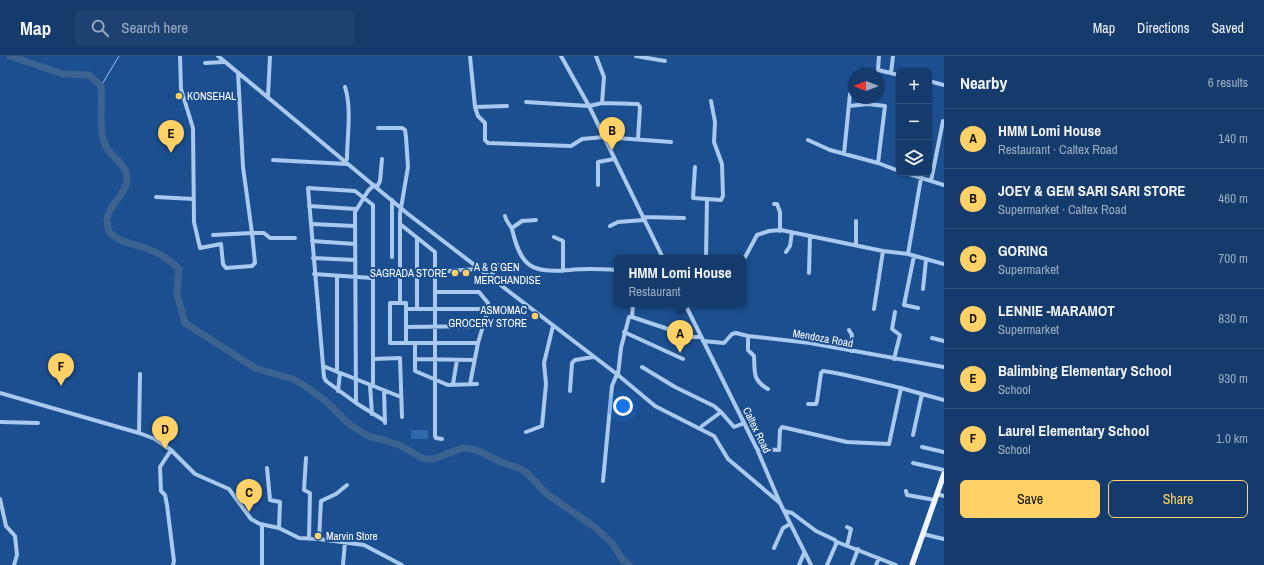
<!DOCTYPE html>
<html lang="en">
<head>
<meta charset="utf-8">
<style>
  body { margin:0; font-family:"Archivo Narrow",sans-serif; background:#1d4271; color:#f1f3f6 }
  .controls { position:absolute; right:12px; top:12px; display:grid; overflow:hidden; border-radius:6px; box-shadow:0 1px 3px #0004 }
  .controls button { width:36px; height:36px; display:grid; place-items:center; padding:0; border:0; border-bottom:1px solid #33557e; background:#143b6b; color:#f1f3f6; font:20px sans-serif }
  .compass { position:absolute; left:848px; top:12px; width:36px; height:36px; border-radius:50%; background:#143b6b; box-shadow:0 1px 3px #0004; rotate:270deg }
  .you { position:absolute; left:623px; top:350px; width:14px; height:14px; margin:-10px; border:3px solid #fff; border-radius:50%; background:#1a73e8; box-shadow:0 0 0 6px #1a73e833 }
  .badge { display:grid; place-items:center; width:26px; height:26px; border-radius:50%; background:#ffd166; color:#111; font-size:13px; font-weight:700 }
  .pin { position:absolute; translate:-50% -33px; filter:drop-shadow(0 1px 2px #0008) }
  .pin::after { content:''; position:absolute; top:21px; width:14px; height:12px; background:inherit; clip-path:polygon(0 0,100% 0,50% 100%) }
  .popup { position:absolute; left:614px; top:199px; width:132px; height:52px; box-sizing:border-box; display:grid; place-content:center; border-radius:6px; background:#143b6b; filter:drop-shadow(0 1px 3px #0005); font-size:13px; white-space:nowrap; color:#9dadc1 }
  .popup b { font-size:15px; color:#f1f3f6 }
  .popup::after { content:''; position:absolute; left:50%; top:100%; margin-left:-8px; border:8px solid transparent; border-top-color:#143b6b }
  .list { margin:0; padding:0; list-style:none }
  h2 { display:flex; justify-content:space-between; align-items:center; height:52px; margin:0; padding:0 16px; font-size:17px }
  h2 small { font-size:13px; font-weight:400; color:#9dadc1 }
  .list li { display:grid; grid-template-columns:26px 1fr auto; gap:12px; align-items:center; box-sizing:border-box; height:60px; padding:0 16px; border-top:1px solid #33557e }
  .list b { display:block; font-size:15px; white-space:nowrap }
  .list p { margin:0; font-size:13px; white-space:nowrap; color:#9dadc1 }
  .list em { font-size:13px; font-style:normal; color:#9dadc1 }
  .actions { display:flex; gap:8px; padding:12px 16px }
  .actions a { flex:1; padding:9px 0; border:1px solid #ffd166; border-radius:6px; text-align:center; font-size:14px; color:#ffd166 }
  .actions .main { background:#ffd166; color:#111 }
  .icon { flex:none; width:22px; height:22px; fill:none; stroke:currentColor; stroke-width:2; stroke-linecap:round; stroke-linejoin:round }
  .map { position:relative; flex:none; width:944px; height:509px; overflow:hidden }
  header { display:flex; align-items:center; gap:24px; box-sizing:border-box; height:56px; padding:0 20px; background:#143b6b; border-bottom:1px solid #33557e }
  header strong { font-size:19px }
  nav { display:flex; gap:22px; margin-inline-start:auto; font-size:14px }
  .search { width:280px; height:36px; background:#1d4271; display:flex; align-items:center; gap:10px; box-sizing:border-box; padding:0 14px; border-radius:6px; color:#9dadc1; font-size:15px }
  main { display:flex }
  aside { flex:1; background:#143b6b }
  .map>svg:first-child { display:block }
  .green { fill:#2e69ad }
  .lines { fill:none; stroke-linecap:round; stroke-linejoin:round }
  .stream { stroke:#9cc4f0; stroke-width:1 }
  .river { stroke:#3c6290; stroke-width:7 }
  .minor { stroke:#a9c9ee; stroke-width:4 }
  .major { stroke:#f0f6ff; stroke-width:5.5 }
  .poi-dot { fill:#ffd166; stroke:#1b4f8f; stroke-width:1.5 }
  .labels { text-anchor:middle; stroke-width:4; stroke-linejoin:round; paint-order:stroke }
  .poi-label { font-size:11px; fill:#fff; stroke:#1b4f8f; text-anchor:start }
  .street-label { font-size:11px; fill:#fff; stroke:#1b4f8f }
</style>
</head>
<body>
<header>
<strong>Map</strong>
<div class="search"><svg class="icon" aria-label="search" viewBox="0 0 24 24"><circle cx="10" cy="10" r="6"/><path d="M15 15l6 6"/></svg>Search here</div>
<nav><a>Map</a><a>Directions</a><a>Saved</a></nav>
</header>
<main>
<div class="map">
<svg width="944" height="509" viewBox="0 0 944 509">
  <rect width="100%" height="100%" fill="#1b4f8f"/>
  <path class="green" d="M411,374H428V383H411Z"/>
  <g class="lines">
    <path class="stream" d="M101,30L119,0"/>
    <path class="river" d="M10,0L63,18L89,19L101,30C103,50 97,76 108,94C113,101 123,107 126,116C132,136 109,146 107,163C107,167 108,172 109,176C122,188 128,186 145,192C158,196 169,203 179,213L177,238L185,267L255,312L293,323L302,328L326,345L350,369L370,381L381,383L399,389L424,403H434L462,392L472,393L481,396L501,406L519,412L527,417L547,438L596,472L612,487L623,504L629,509"/>
    <path class="minor" d="M180,0L181,33L193,72L194,166L200,192L221,188L223,208L226,212L252,210L255,207L252,177H264L270,182H295
      M218,0L408,158L618,319L655,350L714,380L728,403L780,447
      M470,0L475,51L507,50
      M561,0L589,50L663,202
      M596,0L604,21L602,47
      M636,0L665,5
      M879,0L878,14L899,19
      M205,7L224,6
      M891,17L893,0
      M929,25L944,29
      M345,31C352,53 347,80 347,103L345,106
      M268,41L270,0
      M526,46L589,50L602,47L638,48L640,51L638,83
      M849,50L868,48L885,50L878,107L899,115
      M475,51L478,60L485,67V84L488,87L571,90L582,83L604,81L671,86
      M378,72H402L405,74L406,81L408,111L400,158V247
      M808,84L830,94L878,107
      M844,98L850,38
      M273,104L347,108
      M695,111L693,142L707,143
      M906,117L944,129
      M931,125L943,65
      M598,129V106L614,103
      M377,131L380,125L382,103
      M156,141L194,143
      M392,144V201
      M774,148H777L780,156V175
      M309,150L356,153
      M505,160C506,166 510,168 512,173C521,212 532,217 570,214C586,212 602,213 617,214
      M643,161L684,162
      M311,168L355,170
      M400,168L435,196V380L436,382L442,383
      M610,170L618,166L644,164
      M512,172L522,165L536,164
      M213,179L252,177L243,111L238,17
      M554,181L563,185V215
      M417,182V253
      M312,185L355,188
      M856,189V165
      M786,196L790,190L792,176
      M908,198L944,208
      M914,200L904,249L918,252
      M313,202L355,204
      M706,202L707,143L721,144L723,140L722,108L714,86L715,66L711,45
      M743,205L757,179L769,175L781,174L883,195L908,198L921,122
      M436,216L478,213
      M809,217L810,180
      M314,218L372,222
      M337,221V316
      M490,222L497,209H506
      M923,233L926,204
      M436,236H479L488,247V253L478,287L470,328
      M685,248L757,393L780,447L811,509
      M407,253H488
      M874,253L883,195
      M632,261L633,248
      M406,271L483,270
      M849,274L852,279L851,295
      M624,276L683,303
      M748,280V294L754,300C755,316 752,324 768,333
      M932,282L944,285
      M703,285L724,287L732,278L736,277L748,280L810,287L944,311
      M406,287V247H390V287H478
      M415,287V315L448,329L477,328
      M374,303L400,302L402,361
      M415,303L474,304
      M894,303L900,279L892,273L895,256
      M323,310L401,341
      M642,311L675,331L714,350L721,356L734,371L744,367
      M618,319L621,292L629,261H632L692,281H701
      M453,328L457,304
      M370,329L372,358
      M373,329V149L355,135L308,132L324,321L326,325L356,347L385,365
      M338,335L340,317
      M384,335L385,367
      M570,335L572,307L575,304L593,301
      M0,337L139,377L155,383L171,394L195,418L229,433L251,463L260,468L279,472L299,482L319,483L364,489L402,509
      M922,338L944,344
      M356,347L355,156L368,135L374,129
      M808,348H816L817,345L821,317L823,315C850,319 875,326 901,332
      M0,366L38,367
      M702,370L721,356
      M526,376L542,370L546,328L544,307L553,270
      M139,377L140,318
      M922,391L944,396
      M757,393L779,394L780,374L782,371L847,386L889,388L901,332L922,338L913,379
      M171,394L160,411L161,435L165,439L167,449L174,505L173,509
      M306,402L304,434L310,437L309,482
      M913,407L944,414
      M267,412L270,444L280,446L279,472
      M603,425L612,330L617,318
      M906,435L907,439L935,444
      M937,438L944,440
      M0,443L6,470L15,480L17,499L14,509
      M784,455L792,457L816,475L835,484L836,487
      M847,471L851,473L847,490
      M923,478L944,483
      M319,483L321,445L336,438L347,429
      M774,492L783,472L790,468
      M262,509V468
      M343,509L345,486
      M799,509L804,497
      M827,509L837,486L896,509
      M852,509L858,493
      M876,509L879,502"/>
    <path class="major" d="M912,509L944,418"/>
  </g>
  <g class="poi-dot">
    <circle cx="179" cy="40" r="4"/>
    <circle cx="455" cy="217" r="4"/>
    <circle cx="466" cy="217" r="4"/>
    <circle cx="535" cy="260" r="4"/>
    <circle cx="318" cy="480" r="4"/>
  </g>
  <g class="labels">
    <g class="poi-label">
      <text x="187" y="44">KONSEHAL</text>
      <text x="474" y="215">A &amp; G GEN<tspan x="474" dy="13">MERCHANDISE</tspan></text>
      <text x="447" y="221" text-anchor="end">SAGRADA STORE</text>
      <text x="527" y="258" text-anchor="end">ASMOMAC<tspan x="527" dy="13">GROCERY STORE</tspan></text>
      <text x="326" y="484">Marvin Store</text>
    </g>
    <g class="street-label">
      <text transform="translate(823 282) rotate(10)" y="4">Mendoza Road</text>
      <text transform="translate(757 374) rotate(64)" y="4">Caltex Road</text>
    </g>
  </g>
</svg>
<div class="controls">
<button>+</button>
<button>−</button>
<button><svg class="icon" aria-label="layers" viewBox="0 0 24 24"><path d="M12 4l9 5-9 5-9-5zM3 14l9 5 9-5"/></svg></button>
</div>
<svg class="compass" viewBox="-18 -18 36 36"><path d="M0-13l5 13h-10z" fill="#e53935"/><path d="M0 13l5-13h-10z" fill="#9dadc1"/></svg>
<div class="you"></div>
<div class="pin badge" style="left:680px;top:297px">A</div>
<div class="popup"><b>HMM Lomi House</b>Restaurant</div>
<div class="pin badge" style="left:612px;top:94px">B</div>
<div class="pin badge" style="left:249px;top:456px">C</div>
<div class="pin badge" style="left:165px;top:393px">D</div>
<div class="pin badge" style="left:171px;top:97px">E</div>
<div class="pin badge" style="left:61px;top:330px">F</div>
</div>
<aside>
<h2>Nearby<small>6 results</small></h2>
<ul class="list">
<li><span class="badge">A</span><div><b>HMM Lomi House</b><p>Restaurant · Caltex Road</p></div><em>140 m</em></li>
<li><span class="badge">B</span><div><b>JOEY &amp; GEM SARI SARI STORE</b><p>Supermarket · Caltex Road</p></div><em>460 m</em></li>
<li><span class="badge">C</span><div><b>GORING</b><p>Supermarket</p></div><em>700 m</em></li>
<li><span class="badge">D</span><div><b>LENNIE -MARAMOT</b><p>Supermarket</p></div><em>830 m</em></li>
<li><span class="badge">E</span><div><b>Balimbing Elementary School</b><p>School</p></div><em>930 m</em></li>
<li><span class="badge">F</span><div><b>Laurel Elementary School</b><p>School</p></div><em>1.0 km</em></li>
</ul>
<div class="actions"><a class="main">Save</a><a>Share</a></div>
</aside>
</main>
</body>
</html>
